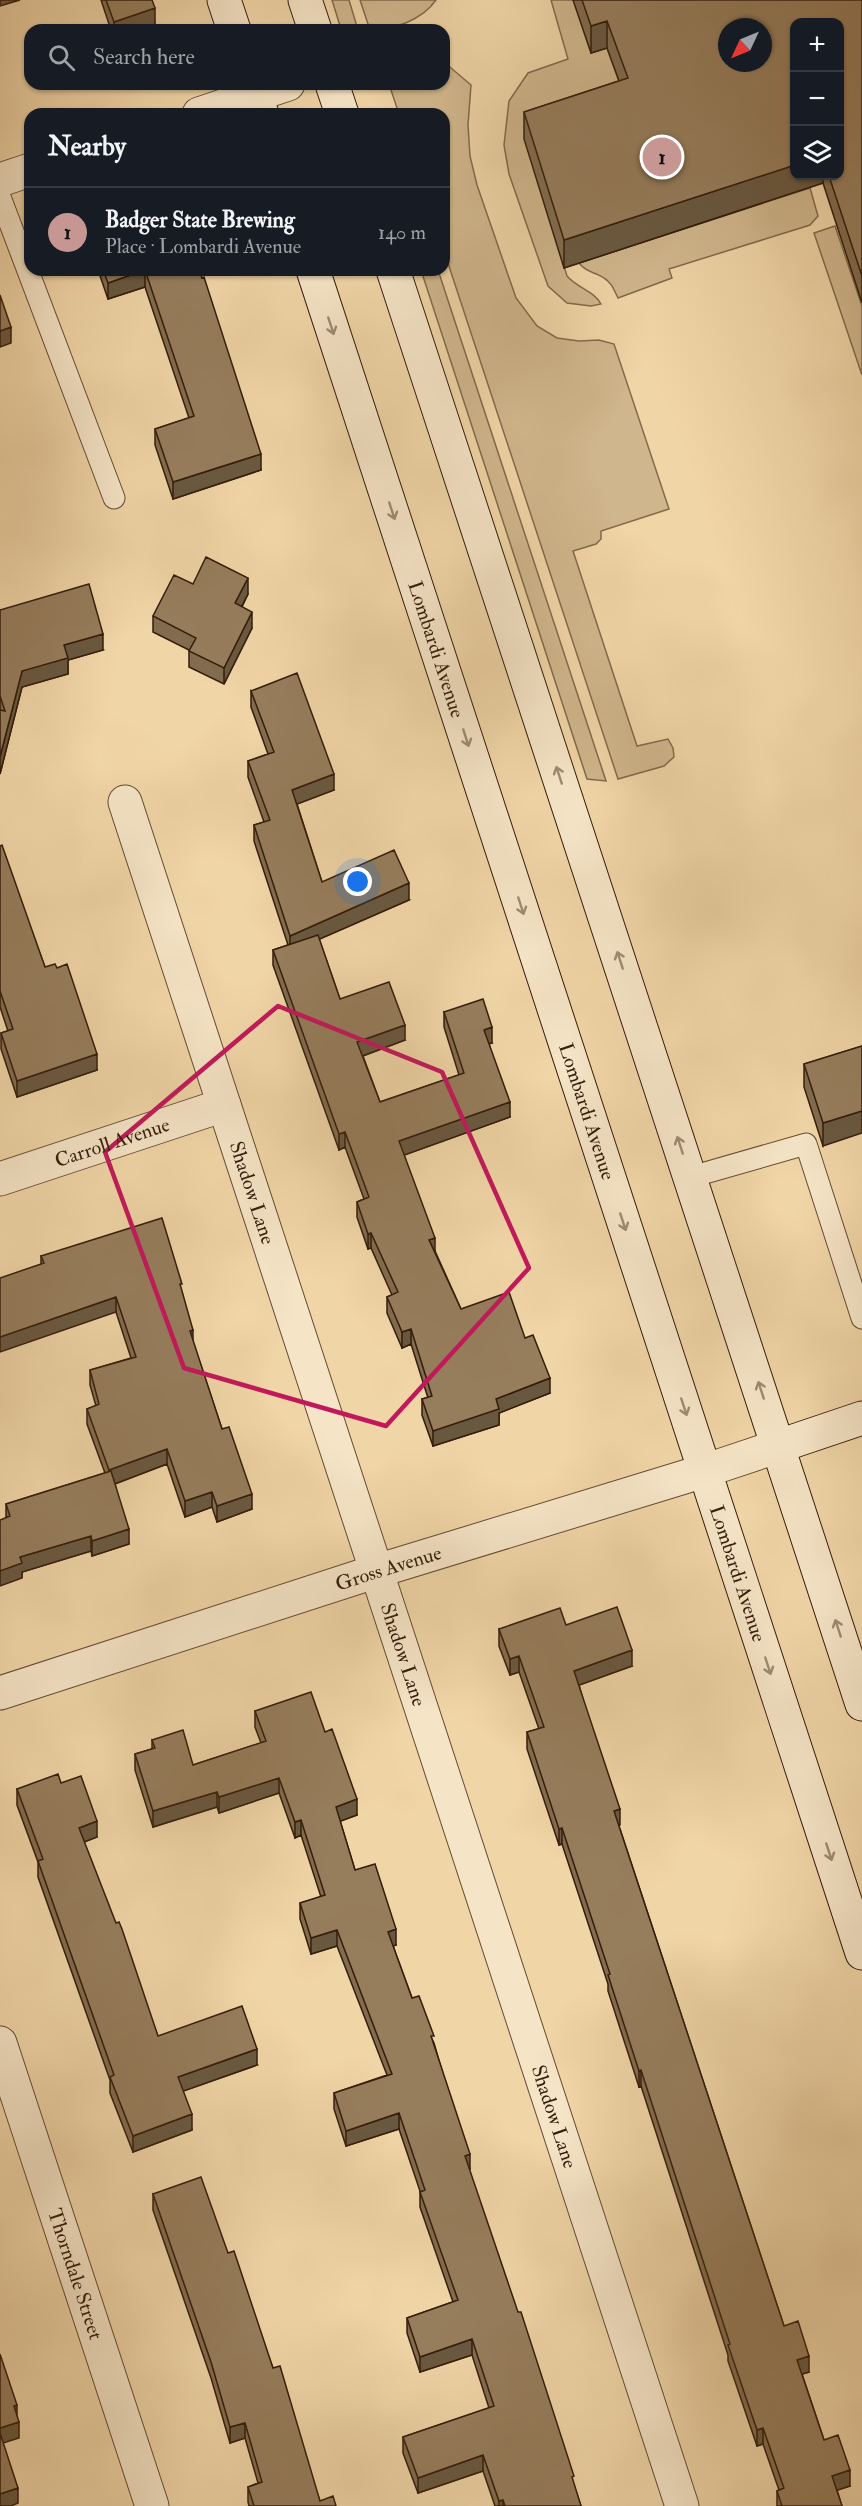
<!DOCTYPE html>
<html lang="en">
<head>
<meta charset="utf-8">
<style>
  body { margin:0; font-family:"IM FELL Double Pica",serif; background:#20242c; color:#f1f3f6 }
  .controls { position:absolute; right:18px; top:18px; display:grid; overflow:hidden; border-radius:12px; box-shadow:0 2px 4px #0004 }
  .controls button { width:54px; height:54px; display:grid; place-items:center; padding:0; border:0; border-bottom:2px solid #363941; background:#171b24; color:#f1f3f6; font:30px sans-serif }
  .compass { position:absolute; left:718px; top:18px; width:54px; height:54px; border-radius:50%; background:#171b24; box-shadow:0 2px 4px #0004; rotate:226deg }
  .you { position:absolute; left:358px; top:882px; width:21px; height:21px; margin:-15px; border:4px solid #fff; border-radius:50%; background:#1a73e8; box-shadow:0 0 0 9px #1a73e833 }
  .badge { display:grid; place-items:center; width:39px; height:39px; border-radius:50%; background:#c59692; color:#111; font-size:20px; font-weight:700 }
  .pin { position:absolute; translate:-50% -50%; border:3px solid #fff; box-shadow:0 2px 6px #0006 }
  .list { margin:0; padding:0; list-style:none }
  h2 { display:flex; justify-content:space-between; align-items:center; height:78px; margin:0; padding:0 24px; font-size:26px }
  h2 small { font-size:20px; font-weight:400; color:#9ea1a6 }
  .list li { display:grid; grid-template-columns:39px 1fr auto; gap:18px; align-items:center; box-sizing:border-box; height:90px; padding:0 24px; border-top:2px solid #363941 }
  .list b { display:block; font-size:22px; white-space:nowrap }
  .list p { margin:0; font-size:20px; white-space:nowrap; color:#9ea1a6 }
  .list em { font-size:20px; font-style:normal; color:#9ea1a6 }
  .icon { flex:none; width:33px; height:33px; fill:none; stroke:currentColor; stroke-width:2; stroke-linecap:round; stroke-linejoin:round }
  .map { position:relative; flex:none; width:862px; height:2506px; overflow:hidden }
  .search { position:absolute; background:#171b24; box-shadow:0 2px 4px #0004; left:24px; top:24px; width:426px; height:66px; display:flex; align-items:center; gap:15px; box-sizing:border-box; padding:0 21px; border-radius:18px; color:#9ea1a6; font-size:22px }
  .panel { position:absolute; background:#171b24; box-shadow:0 2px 4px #0004; left:24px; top:108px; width:426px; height:168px; border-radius:18px }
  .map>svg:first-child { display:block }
  .green { fill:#d0b68c; stroke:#826a4c; stroke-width:1.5 }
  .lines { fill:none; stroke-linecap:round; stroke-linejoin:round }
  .lane-casing { stroke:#644b32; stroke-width:23 }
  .street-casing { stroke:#644b32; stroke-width:35 }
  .secondary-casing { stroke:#351d0b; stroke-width:35 }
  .lane { stroke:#f5e4c6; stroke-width:21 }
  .street { stroke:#f5e4c6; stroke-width:33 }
  .secondary { stroke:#f5e4c6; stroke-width:33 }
  .wall { fill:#816c4f; stroke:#351d0b; stroke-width:1.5; fill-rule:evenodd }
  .shaded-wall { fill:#695840; stroke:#351d0b; stroke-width:1.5 }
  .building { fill:#967d5c; stroke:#351d0b; stroke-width:1.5; fill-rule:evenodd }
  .oneway { stroke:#9f8a72 }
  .marked { fill:none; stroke:#c2185b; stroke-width:4.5; stroke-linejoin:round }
  .labels { text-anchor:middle; stroke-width:5; stroke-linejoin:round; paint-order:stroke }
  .street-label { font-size:20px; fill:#351d0b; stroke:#f5e4c6 }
</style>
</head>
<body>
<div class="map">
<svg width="862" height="2506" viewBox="0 0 862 2506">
  <rect width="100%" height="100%" fill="#f0d5a7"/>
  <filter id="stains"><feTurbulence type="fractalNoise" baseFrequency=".00333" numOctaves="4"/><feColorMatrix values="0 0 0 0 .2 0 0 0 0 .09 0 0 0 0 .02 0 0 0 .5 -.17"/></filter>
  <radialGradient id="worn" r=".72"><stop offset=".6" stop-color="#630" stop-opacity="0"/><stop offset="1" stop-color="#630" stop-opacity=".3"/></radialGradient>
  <path class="green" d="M332,0H349L358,30L341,29Z
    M360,0H436C422,20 394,30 370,30Z
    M551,0H573L607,48L628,106L525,140L567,276C577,288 593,290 601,304L591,306L567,303L548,286L509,174L504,145L509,101L528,73L568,59Z
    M444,62L471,85L468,125L470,156L477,185L516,298L537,326L557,338L579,341L599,340L614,344L669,509L601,531V539L596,544L573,551L637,746L668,739L673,748L674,757L664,766L618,779L444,251V114H399L389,84H444Z
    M810,188L818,216L810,225L669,269L672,278L618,298C614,290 612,283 604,278C595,272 585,272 579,263Z
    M835,226L862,306V375L814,233Z
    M421,270H438L606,781L587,779Z"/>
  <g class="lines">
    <defs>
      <path id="lane" d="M0,197L114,498
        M691,1177L806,1144L862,1318"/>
      <g id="street">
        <path d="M199,114L288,84"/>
        <path d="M0,180L30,170"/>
        <path id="s1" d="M125,802L682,2506"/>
        <path id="s2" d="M0,1179L224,1105"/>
        <path id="s3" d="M0,1693L377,1571L704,1471L779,1446"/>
        <path id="s4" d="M0,2043L152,2506"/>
      </g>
      <g id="secondary">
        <path d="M224,0L234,30"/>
        <path d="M305,0L315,30"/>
        <path d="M252,84L262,114"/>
        <path d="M332,84L342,114"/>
        <path id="s5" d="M313,270L862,1953"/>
        <path d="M393,270L862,1704"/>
        <path d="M779,1446L862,1418"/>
      </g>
    </defs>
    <use href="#lane" class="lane-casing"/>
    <use href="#street" class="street-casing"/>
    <use href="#secondary" class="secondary-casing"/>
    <use href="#lane" class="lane"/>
    <use href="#street" class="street"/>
    <use href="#secondary" class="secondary"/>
  </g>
  <path class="wall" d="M101,0H152L155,25L139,30H111Z
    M573,0H862V303L823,183L564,268L524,139V112L619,81L607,48L591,53ZM840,22V176H795Z
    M98,270H199L261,470L173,499L155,445V429L189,418L145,287L108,299Z
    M193,584L248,594L242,607L252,628L224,684L189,667V650L153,632V616Z
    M0,610L103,650L68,660V674L22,687L0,774Z
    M251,691L334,790L297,804L322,882L409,900L319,939L340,999L405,1040L363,1056L380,1102L459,1075L444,1027V1012L492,1043L489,1044L510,1117L404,1155L435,1251L461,1309L525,1338L550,1393L499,1413V1425L433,1446L422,1415V1399L428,1398L411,1344L402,1348L387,1313V1297L392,1295L371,1248L368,1249L357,1217V1202L364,1199L345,1147L339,1150L273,965V950L288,945L254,841V825L264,822L248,777V761L268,754L251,707Z
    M0,846L45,967L97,1070L17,1097L1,1049V1033L8,1031L0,1007Z
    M862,1046L823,1146L804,1087V1064Z
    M41,1256L182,1292L193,1342L222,1429L252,1509L217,1522L212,1507L185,1517L167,1464L115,1484L129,1544L92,1556L91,1551L22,1572V1578L6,1518V1504L105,1473L87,1424V1409L96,1406L90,1385V1370L131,1358L116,1312L41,1264Z
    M566,1625L632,1666L579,1685L619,1826L784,2326L809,2372L802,2374L824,2440L850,2486L837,2490L842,2506H777V2491L779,2490L763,2444L757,2446L728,2361V2355L641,2086L639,2087L608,1991V1984L562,1844L559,1845L527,1749V1732L539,1729L519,1672L510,1675L499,1646V1629Z
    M255,1711L325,1732L357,1815L340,1821L355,1870L396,1945L393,1946L412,1998L434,2043L470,2169L469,2170L581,2506H495L483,2471L418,2493L403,2453V2437L489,2408L472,2355L420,2372L407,2333V2318L453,2302L420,2207V2191L399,2129L346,2146L334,2109V2093L387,2075L337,1946L311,1954L300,1919V1903L321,1897L301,1835L295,1838L279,1793L219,1813L217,1807L153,1827L135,1770V1754L152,1749V1740L193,1765L261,1743L255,1727Z
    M61,1783L97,1837L84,1842L158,2036L257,2065L183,2091L192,2130L133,2152L110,2093V2080L38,1877V1862L17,1805V1789Z
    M153,2194L228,2253L273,2368L320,2501L336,2506H249L248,2502V2487L258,2483L245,2438L230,2443L211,2378L153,2210Z"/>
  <path class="shaded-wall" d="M0,0H20L0,6Z
    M155,8V25L139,30H114V22Z
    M607,21V48L591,53V26Z
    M795,165V176H823V183L564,268V240Z
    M145,270V287L108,299V283Z
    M11,327V343L0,347V331Z
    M261,454V470L173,499V482Z
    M248,578V594L235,619V603Z
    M252,612V628L224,684V668Z
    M103,634V650L68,660V674L22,687L0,774V757L22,671L64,645Z
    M334,774V790L292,806V790Z
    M409,883V900L290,952V936Z
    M405,1025V1040L357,1058V1042Z
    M492,1027V1043L484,1045V1030Z
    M97,1054V1070L17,1097V1081Z
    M510,1102V1117L399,1157V1141Z
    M862,1111V1133L823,1146V1123Z
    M345,1132V1147L339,1150V1134Z
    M371,1233V1248L368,1249V1234Z
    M435,1238V1253L429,1240Z
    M116,1297V1312L0,1352V1337Z
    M411,1329V1344L402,1348V1332Z
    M193,1330V1345L190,1331Z
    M550,1378V1393L499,1413V1425L433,1446V1431L496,1399Z
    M167,1449V1464L109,1486V1470Z
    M212,1492V1507L185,1517V1501Z
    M252,1494V1509L217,1522V1506Z
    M129,1529V1544L92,1556V1541Z
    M91,1536V1551L22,1572V1578L0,1586V1571L20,1557Z
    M632,1650V1666L574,1687V1671Z
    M519,1656V1672L510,1675V1659Z
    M279,1778V1793L219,1813V1797Z
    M217,1792V1807L153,1827V1811Z
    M357,1799V1815L336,1823V1807Z
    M620,1809V1825L614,1827V1811Z
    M301,1820V1835L295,1838V1822Z
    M97,1821V1837L79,1844V1828Z
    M562,1828V1844L559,1845V1829Z
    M396,1929V1945L388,1948V1932Z
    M337,1930V1946L311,1954V1938Z
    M257,2049V2065L178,2093V2077Z
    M641,2070V2086L639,2087V2071Z
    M399,2113V2129L346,2146V2131Z
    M192,2114V2130L133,2152V2136Z
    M470,2154V2169L465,2171V2156Z
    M472,2339V2355L420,2372V2357Z
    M809,2356V2372L797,2376V2360Z
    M17,2405V2420L14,2406Z
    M19,2422V2438L0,2444V2428Z
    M245,2423V2438L230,2443V2427Z
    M763,2428V2444L757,2446V2430Z
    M483,2455V2471L418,2493V2478Z
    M850,2470V2486L832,2492V2476Z
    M18,2488V2503L11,2506H0V2494Z
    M503,2500V2506H499V2501Z"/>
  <path class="building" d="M106,0H152L155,8L114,22Z
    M582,0H862V276L829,176H840V22H795V165L564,240L524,112L628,78L607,21L591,26ZM727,27H763V63H727Z
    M103,270H199L202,278L204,277L261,454L173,482L155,429L194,416L145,270L108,283Z
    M0,295L11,327L0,331Z
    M206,557L248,578L235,603L252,612L224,668L189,651L196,638L153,616L174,575L193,584Z
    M89,584L103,634L64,645L68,658L22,671L0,757V710L5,711L0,696V610Z
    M297,673L334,774L292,790L322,882L394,850L409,883L290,936L254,825L270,820L248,761L274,752L251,691Z
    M2,845L45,967L55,964L57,968L67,964L97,1054L17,1081L1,1033L13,1029L0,991V846Z
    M318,935L340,999L389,982L405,1025L357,1042L380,1102L464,1073L444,1012L483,999L492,1027L484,1030L510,1102L399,1141L435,1238L429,1240L461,1309L509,1292L525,1338L533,1335L550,1378L496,1399L499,1409L433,1431L422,1399L432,1396L411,1329L402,1332L387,1297L398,1292L371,1233L368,1234L357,1202L369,1197L345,1132L339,1134L273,950Z
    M862,1046V1111L823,1123L804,1064Z
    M162,1218L182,1284H180L193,1330L190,1331L222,1429L229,1427L252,1494L217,1506L212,1492L185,1501L167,1449L109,1470L87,1409L99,1404L90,1370L136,1357L116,1297L0,1337V1278L44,1263L41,1256Z
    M111,1471L129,1529L92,1541L91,1536L20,1557L22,1563L0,1571V1520L10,1516L6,1504Z
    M617,1607L632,1650L574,1671L620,1809L614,1811L784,2326L798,2321L809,2356L797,2360L824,2440L838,2435L850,2470L832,2476L842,2506H782L777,2491L784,2488L763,2428L757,2430L728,2345L730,2344L641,2070L639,2071L608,1975L610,1974L562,1828L559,1829L527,1732L544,1727L519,1656L510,1659L499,1629L560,1608L566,1625Z
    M311,1692L325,1732L332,1729L357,1799L336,1807L355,1870L375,1864L396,1929L388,1932L412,1998L419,1996L434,2036H431L470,2154L465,2156L518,2312H521L574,2476L572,2477L581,2506H505L503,2500L499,2501L483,2455L418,2478L403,2437L494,2406L472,2339L420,2357L407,2318L458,2300L420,2192L425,2190L399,2113L346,2131L334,2093L392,2074L337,1930L311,1938L300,1903L325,1895L301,1820L295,1822L279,1778L219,1797L217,1792L153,1811L135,1754L155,1748L152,1740L183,1730L193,1765L266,1741L255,1711Z
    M58,1774L61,1783L81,1776L97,1821L79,1828L116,1923L119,1922L122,1929L158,2036L242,2006L257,2049L178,2077L192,2114L133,2136L110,2077L114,2075L38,1861L43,1859L17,1789Z
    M201,2177L228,2253L234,2251L273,2368L280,2366L320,2501L333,2496L336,2506H254L248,2487L262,2482L245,2423L230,2427L211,2362L153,2194Z
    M0,2354L17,2405L14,2406L19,2422L0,2428Z
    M0,2433L18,2488L0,2494Z"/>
  <defs><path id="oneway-shaft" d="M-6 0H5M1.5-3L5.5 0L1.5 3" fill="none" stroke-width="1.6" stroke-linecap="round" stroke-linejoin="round" transform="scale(1.5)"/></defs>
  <g class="oneway">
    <use href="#oneway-shaft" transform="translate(331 326) rotate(72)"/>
    <use href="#oneway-shaft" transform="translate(392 511) rotate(72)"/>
    <use href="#oneway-shaft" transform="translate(466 738) rotate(72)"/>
    <use href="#oneway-shaft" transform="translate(559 775) rotate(-108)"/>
    <use href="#oneway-shaft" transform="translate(521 906) rotate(72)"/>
    <use href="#oneway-shaft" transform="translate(620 960) rotate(-108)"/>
    <use href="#oneway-shaft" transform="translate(680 1145) rotate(-108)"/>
    <use href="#oneway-shaft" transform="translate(623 1222) rotate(72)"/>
    <use href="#oneway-shaft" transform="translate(761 1390) rotate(-108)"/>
    <use href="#oneway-shaft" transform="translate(684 1407) rotate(72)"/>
    <use href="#oneway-shaft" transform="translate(838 1628) rotate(-108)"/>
    <use href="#oneway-shaft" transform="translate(768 1666) rotate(72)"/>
    <use href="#oneway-shaft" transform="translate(829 1852) rotate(72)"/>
  </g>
  <path class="marked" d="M278,1006L442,1072L529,1268L386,1426L184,1368L105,1152Z"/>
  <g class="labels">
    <g class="street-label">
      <text dy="7" stroke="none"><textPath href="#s5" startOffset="399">Lombardi Avenue</textPath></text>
      <text dy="7" stroke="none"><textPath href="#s5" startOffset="885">Lombardi Avenue</textPath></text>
      <text dy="7" stroke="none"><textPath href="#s2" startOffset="118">Carroll Avenue</textPath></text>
      <text dy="7" stroke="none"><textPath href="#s1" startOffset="411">Shadow Lane</textPath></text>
      <text dy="7" stroke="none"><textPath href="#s3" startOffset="408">Gross Avenue</textPath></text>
      <text dy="7" stroke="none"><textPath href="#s5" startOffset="1371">Lombardi Avenue</textPath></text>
      <text dy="7" stroke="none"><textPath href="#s1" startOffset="897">Shadow Lane</textPath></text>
      <text dy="7" stroke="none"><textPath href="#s1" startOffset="1383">Shadow Lane</textPath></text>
      <text dy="7" stroke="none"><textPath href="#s4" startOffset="243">Thorndale Street</textPath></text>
    </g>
  </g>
  <rect width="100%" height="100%" filter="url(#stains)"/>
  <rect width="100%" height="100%" fill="url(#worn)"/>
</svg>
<div class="controls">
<button>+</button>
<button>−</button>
<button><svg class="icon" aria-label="layers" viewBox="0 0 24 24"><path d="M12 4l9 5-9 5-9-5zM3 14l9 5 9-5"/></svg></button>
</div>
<svg class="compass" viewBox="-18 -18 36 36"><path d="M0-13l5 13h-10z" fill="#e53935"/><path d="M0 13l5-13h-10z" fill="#9ea1a6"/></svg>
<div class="you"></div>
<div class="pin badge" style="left:662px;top:157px">1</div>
<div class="search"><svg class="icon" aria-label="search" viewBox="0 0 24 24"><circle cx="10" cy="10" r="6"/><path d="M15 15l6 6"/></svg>Search here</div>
<section class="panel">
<h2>Nearby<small></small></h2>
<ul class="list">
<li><span class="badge">1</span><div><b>Badger State Brewing</b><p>Place · Lombardi Avenue</p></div><em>140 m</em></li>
</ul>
</section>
</div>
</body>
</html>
